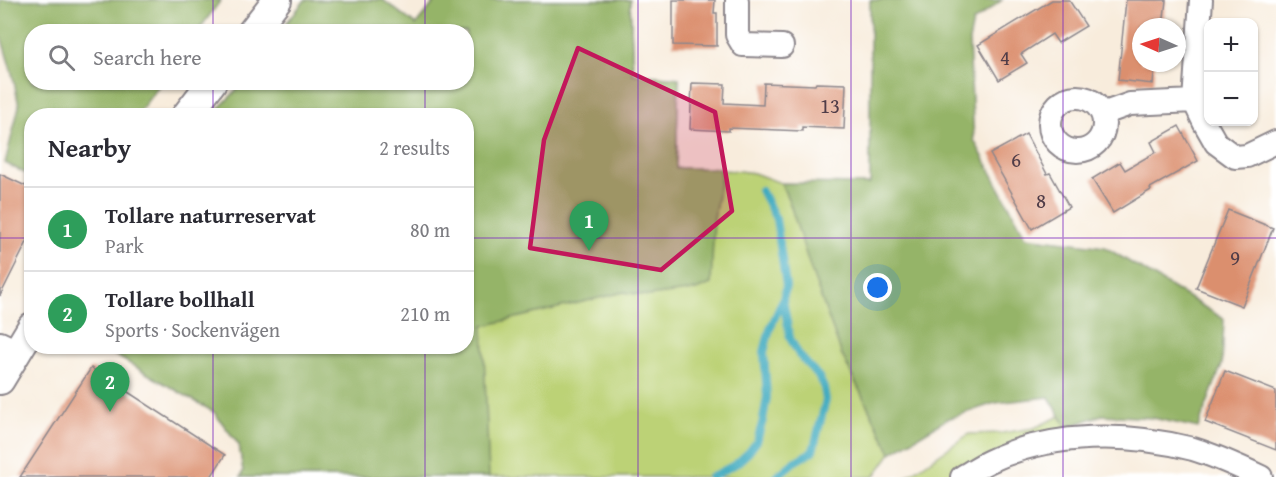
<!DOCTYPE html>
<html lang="en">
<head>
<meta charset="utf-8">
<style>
  body { margin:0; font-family:"Gentium Book Plus",serif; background:#f7f7f7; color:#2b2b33 }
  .controls { position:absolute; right:18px; top:18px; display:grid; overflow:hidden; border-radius:12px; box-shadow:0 2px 4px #0004 }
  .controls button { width:54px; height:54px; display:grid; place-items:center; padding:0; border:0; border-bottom:2px solid #e1e1e2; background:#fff; color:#2b2b33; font:30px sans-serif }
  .compass { position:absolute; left:1132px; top:18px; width:54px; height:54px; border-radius:50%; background:#fff; box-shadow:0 2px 4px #0004; rotate:273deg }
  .you { position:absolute; left:878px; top:288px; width:21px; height:21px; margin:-15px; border:4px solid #fff; border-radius:50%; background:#1a73e8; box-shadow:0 0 0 9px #1a73e833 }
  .badge { display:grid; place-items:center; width:39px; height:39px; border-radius:50%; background:#d93025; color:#fff; font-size:20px; font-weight:700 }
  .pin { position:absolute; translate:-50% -50px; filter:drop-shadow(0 2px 3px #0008) }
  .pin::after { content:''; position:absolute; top:32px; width:21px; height:18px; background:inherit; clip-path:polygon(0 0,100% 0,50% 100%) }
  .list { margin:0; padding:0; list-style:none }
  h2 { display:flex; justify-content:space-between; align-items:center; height:78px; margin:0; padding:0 24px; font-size:26px }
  h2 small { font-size:20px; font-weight:400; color:#7c7c81 }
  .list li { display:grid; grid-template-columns:39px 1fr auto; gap:18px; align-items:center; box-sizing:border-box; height:84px; padding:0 24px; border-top:2px solid #e1e1e2 }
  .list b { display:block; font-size:22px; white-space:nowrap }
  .list p { margin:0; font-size:20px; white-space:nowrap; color:#7c7c81 }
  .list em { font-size:20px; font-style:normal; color:#7c7c81 }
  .icon { flex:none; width:33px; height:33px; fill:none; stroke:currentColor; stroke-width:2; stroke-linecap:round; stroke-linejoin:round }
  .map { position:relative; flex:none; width:1276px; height:477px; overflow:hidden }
  .search { position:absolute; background:#fff; box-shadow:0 2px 4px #0004; left:24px; top:24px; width:450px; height:66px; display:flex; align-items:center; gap:15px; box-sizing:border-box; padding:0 21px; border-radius:24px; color:#7c7c81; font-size:22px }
  .panel { position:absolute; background:#fff; box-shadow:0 2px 4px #0004; left:24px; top:108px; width:450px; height:246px; border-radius:24px }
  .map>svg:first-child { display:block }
  .green { fill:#bcd276; stroke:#6f7a58; stroke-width:1.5 }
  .forest { fill:#95b467; stroke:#5c6b51; stroke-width:1.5 }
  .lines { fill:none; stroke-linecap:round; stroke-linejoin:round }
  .stream { stroke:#3faabf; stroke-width:8 }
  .building { fill:#db8f6e }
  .minor-casing { stroke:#8d878c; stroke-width:26 }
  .tertiary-casing { stroke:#8d878c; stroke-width:32 }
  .minor { stroke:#fff; stroke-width:22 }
  .tertiary { stroke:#fff; stroke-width:28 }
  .marked { fill:#c2185b; fill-opacity:0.2; stroke:#c2185b; stroke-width:4.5; stroke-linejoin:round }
  .grid { fill:none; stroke:#7b2cbf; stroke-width:1.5; stroke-opacity:0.55 }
  .labels { text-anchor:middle; stroke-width:4.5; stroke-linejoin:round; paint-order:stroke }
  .number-label { font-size:21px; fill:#503d48 }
</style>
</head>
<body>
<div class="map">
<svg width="1276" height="477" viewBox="0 0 1276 477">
  <rect width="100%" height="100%" fill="#fff"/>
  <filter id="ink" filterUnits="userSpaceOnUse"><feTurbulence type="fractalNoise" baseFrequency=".0167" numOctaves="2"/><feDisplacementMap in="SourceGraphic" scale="12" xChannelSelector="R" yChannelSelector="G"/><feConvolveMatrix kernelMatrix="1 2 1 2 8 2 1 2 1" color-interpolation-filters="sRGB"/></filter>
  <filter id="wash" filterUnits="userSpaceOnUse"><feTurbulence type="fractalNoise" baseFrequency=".008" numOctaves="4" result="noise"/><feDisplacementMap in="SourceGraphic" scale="24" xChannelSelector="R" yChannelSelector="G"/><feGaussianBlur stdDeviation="1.35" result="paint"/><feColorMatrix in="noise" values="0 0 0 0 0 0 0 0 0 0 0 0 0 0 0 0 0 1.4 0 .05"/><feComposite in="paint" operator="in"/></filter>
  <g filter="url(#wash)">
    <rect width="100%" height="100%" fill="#f8ecdc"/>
    <path class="green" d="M305,0H383L416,25L436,0H630L633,74L679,78L676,168L739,171L754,173L781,183L789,201L842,355L891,453L874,477H241L243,471L239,445L214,412L101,347L466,346V116L212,115L235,92L240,83L466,82V32L280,31Z
      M1060,416L1067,427L1056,435L976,463L947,477H906L969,434L1002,433L1034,428Z"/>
    <path class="forest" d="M0,0H221L198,31L32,32V82L161,83L137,115L32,116L31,176L5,163L19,106L13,77L0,33Z
      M305,0H383L416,25L436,0H630L633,74L679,78L676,168H719L721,178L714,218L711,284L696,290L648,296L624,292L483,326L489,477H241L243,471L239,445L214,412L101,347L466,346V116L212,115L235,92L240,83L466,82V32L280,31Z
      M870,0H1002L973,22L969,41L974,140L1026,237L1105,247L1224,319L1222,364L1198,428L1153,418L1102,415L1067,427L1049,397L995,403L947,419L891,453L842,355L812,273L789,201L781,183L870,184Z"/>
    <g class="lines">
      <path class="stream" d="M711,477L736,464L749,452L757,441L763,420L767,397L764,352L770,329L783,299L786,286L776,219L761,190
        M776,477L794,462L813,451L826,400L824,388L819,377L799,355L790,338L783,300"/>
    </g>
    <g id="blocks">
      <path class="building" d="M673,0H715L714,13H717V46L673,45Z
        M1052,0H1069L1086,26L1058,43L1052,34L1021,54L1027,63L999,80L978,45Z
        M1126,0H1166L1163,27H1141V63H1155L1153,84L1118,80Z
        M692,83L725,84L724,103L763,105L764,83L815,85L816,83L846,84L844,129L802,127V131L729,128V131L690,129Z
        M1179,126L1198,161L1150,188L1151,190L1113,213L1092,179L1120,162L1125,170L1156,152L1151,142Z
        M1026,134L1047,174L1050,173L1069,207L1032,229L990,154Z
        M0,174L32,189V232L0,296Z
        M1228,210L1273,228L1242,306L1196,288Z
        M91,368L225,455L211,477H20Z
        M1225,371L1276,391V450L1205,422Z"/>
    </g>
  </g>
  <g filter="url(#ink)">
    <use href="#blocks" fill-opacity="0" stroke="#8d878c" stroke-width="1.5"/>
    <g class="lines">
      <defs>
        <path id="minor" d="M737,0V35L743,45L782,46
          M1201,0L1194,101L1204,122L1216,143L1235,157L1247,156L1276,142
          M1050 124a27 27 0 1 1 54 0a27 27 0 1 1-54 0Z
          M1102,114L1130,104L1194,101
          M0,343L17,351
          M962,477C971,472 981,465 990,461C1052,432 1128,432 1193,449C1216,456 1240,467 1261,477"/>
        <path id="tertiary" d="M252,32L277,0
          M186,116L212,82
          M0,380L32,327"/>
      </defs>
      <use href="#minor" class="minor-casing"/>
      <use href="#tertiary" class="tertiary-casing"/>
      <use href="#minor" class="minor"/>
      <use href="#tertiary" class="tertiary"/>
    </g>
  </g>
  <path class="marked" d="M578,48L715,112L732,211L661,270L530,248L544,140Z"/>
  <path class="grid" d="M213,0V32M425,0V32M638,0V477M851,0V477M1063,0V477M213,82V116M425,82V116M0,238H32M466,238H1276M213,346V477M425,346V477"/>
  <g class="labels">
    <g class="number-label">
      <text x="1005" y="65">4</text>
      <text x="830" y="113">13</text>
      <text x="1016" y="167">6</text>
      <text x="1041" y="208">8</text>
      <text x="1235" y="265">9</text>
    </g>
  </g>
</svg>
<div class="controls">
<button>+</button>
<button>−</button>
</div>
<svg class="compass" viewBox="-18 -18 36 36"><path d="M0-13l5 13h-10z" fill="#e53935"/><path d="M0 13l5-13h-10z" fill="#7c7c81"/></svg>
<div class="you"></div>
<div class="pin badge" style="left:589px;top:251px;background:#2e9e5b">1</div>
<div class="pin badge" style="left:110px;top:412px;background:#2e9e5b">2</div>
<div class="search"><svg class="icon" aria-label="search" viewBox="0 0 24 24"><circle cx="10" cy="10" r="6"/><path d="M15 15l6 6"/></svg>Search here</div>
<section class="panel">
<h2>Nearby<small>2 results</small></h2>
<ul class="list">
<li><span class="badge" style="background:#2e9e5b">1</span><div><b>Tollare naturreservat</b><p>Park</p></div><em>80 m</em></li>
<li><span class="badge" style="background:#2e9e5b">2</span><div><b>Tollare bollhall</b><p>Sports · Sockenvägen</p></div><em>210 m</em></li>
</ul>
</section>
</div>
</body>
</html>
